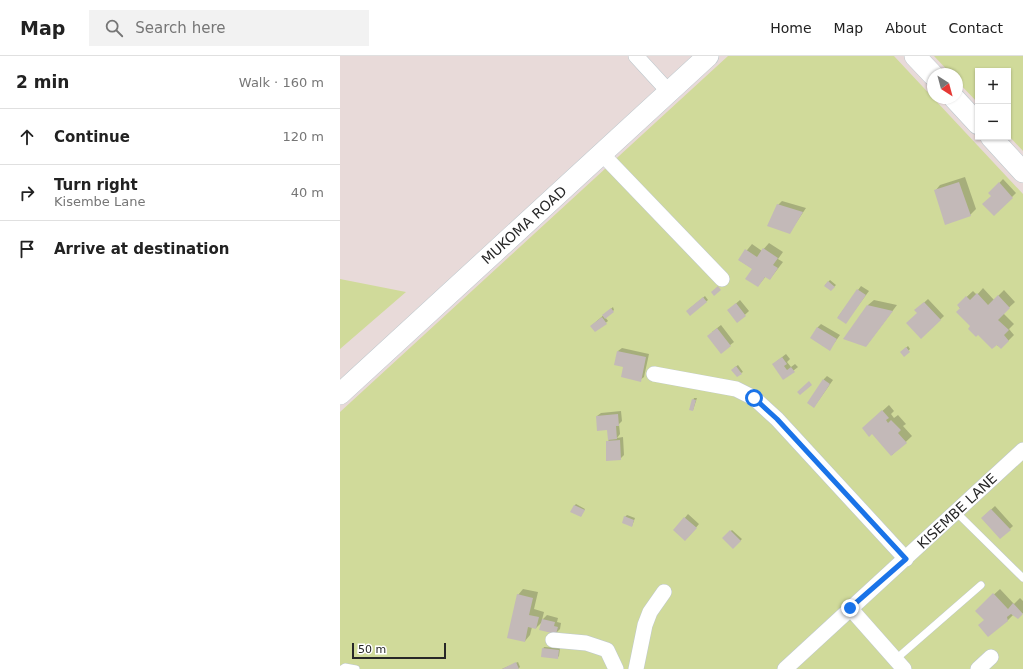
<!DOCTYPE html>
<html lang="en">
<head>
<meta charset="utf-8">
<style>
  body { margin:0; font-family:"DejaVu Sans",sans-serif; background:#f2f2f2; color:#222 }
  .controls { position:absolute; right:12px; top:12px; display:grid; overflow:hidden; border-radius:0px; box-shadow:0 1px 3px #0004 }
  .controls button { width:36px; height:36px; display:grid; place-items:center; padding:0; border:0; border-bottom:1px solid #e0e0e0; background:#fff; color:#222; font:20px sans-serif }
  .compass { position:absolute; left:587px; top:12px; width:36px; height:36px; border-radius:50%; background:#fff; box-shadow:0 1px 3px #0004; rotate:144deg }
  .scale { position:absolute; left:12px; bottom:10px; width:94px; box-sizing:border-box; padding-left:4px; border:2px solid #272727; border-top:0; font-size:11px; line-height:14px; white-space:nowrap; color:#272727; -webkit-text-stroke:3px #fff; paint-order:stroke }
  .stop { position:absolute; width:12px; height:12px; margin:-9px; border:3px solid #1a73e8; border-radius:50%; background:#fff }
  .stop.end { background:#1a73e8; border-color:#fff; box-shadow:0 1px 4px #0008 }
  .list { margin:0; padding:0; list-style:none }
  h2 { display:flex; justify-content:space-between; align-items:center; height:52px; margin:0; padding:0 16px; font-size:17px }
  h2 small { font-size:13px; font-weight:400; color:#767676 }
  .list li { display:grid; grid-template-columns:26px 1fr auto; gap:12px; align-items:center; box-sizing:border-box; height:56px; padding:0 16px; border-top:1px solid #e0e0e0 }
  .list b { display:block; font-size:15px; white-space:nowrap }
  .list p { margin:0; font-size:13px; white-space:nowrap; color:#767676 }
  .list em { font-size:13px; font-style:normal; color:#767676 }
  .icon { flex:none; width:22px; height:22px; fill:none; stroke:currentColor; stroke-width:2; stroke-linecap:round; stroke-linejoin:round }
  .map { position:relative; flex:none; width:683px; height:613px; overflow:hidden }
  header { display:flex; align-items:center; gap:24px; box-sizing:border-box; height:56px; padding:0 20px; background:#fff; border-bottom:1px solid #e0e0e0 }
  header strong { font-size:19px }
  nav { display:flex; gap:22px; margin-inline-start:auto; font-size:14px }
  .search { width:280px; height:36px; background:#f2f2f2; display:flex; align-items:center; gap:10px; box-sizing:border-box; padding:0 14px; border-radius:0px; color:#767676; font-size:15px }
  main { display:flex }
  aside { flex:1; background:#fff }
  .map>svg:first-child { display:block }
  .green { fill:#d0da9a }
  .shadow { fill:#0003 }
  .building { fill:#c3b9b8 }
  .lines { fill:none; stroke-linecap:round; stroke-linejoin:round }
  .lane-casing { stroke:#bec8cd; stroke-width:8 }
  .street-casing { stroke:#bec8cd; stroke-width:16 }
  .secondary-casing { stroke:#bec8cd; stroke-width:22 }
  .lane { stroke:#fff; stroke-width:7 }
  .street { stroke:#fff; stroke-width:15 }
  .secondary { stroke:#fff; stroke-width:21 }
  .route { stroke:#1a73e8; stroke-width:5 }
  .labels { text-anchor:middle; stroke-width:3.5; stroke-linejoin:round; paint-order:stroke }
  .street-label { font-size:14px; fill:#272727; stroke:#fff }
</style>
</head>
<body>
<header>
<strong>Map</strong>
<div class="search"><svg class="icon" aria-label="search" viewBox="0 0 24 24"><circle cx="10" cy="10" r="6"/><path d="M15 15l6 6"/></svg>Search here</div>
<nav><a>Home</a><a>Map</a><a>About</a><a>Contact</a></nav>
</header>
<main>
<aside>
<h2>2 min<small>Walk · 160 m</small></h2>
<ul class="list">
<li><svg class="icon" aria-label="ahead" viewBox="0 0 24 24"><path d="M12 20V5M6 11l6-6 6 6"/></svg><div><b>Continue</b></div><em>120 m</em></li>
<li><svg class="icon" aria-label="right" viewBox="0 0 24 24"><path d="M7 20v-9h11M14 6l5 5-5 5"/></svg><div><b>Turn right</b><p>Kisembe Lane</p></div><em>40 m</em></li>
<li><svg class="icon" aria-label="arrive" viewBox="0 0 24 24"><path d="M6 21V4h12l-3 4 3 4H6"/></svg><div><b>Arrive at destination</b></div></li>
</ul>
</aside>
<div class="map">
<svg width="683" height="613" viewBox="0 0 683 613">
  <rect width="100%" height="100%" fill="#e8dad9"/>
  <path class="green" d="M388,0H554L683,138V613H0V356Z
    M594,0H683V95L668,79V15H638V47L617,25V18H611Z
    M0,223L66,236L0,293Z"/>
  <path class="shadow" d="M625,121L636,153L630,159L595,135L600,129Z
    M663,123L676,137L654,159L653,140L650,137Z
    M442,145L466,152L450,176L438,149Z
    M429,187L443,196L438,203L443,206L430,223L426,220L418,230L413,213L399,204L412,188L422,195Z
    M490,224L496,229L491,234L485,229Z
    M521,230L529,235L506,266L498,261Z
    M643,232L654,244L664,234L675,246L663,257L674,268L669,273L674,279L661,292L631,270L618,249L633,235L637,239Z
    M365,240L368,244L350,258L349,253Z
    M588,243L604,260L581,282L578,257L576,254Z
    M400,244L409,255L397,266L392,251Z
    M534,244L557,249L526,290L528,249Z
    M273,251L274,254L265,261L268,265L255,275L251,270Z
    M481,268L500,279L490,293L477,272Z
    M381,269L394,286L381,296L372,276Z
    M568,290L570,293L564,299L561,296Z
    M282,292L309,298L304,321L300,324L284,310L278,295Z
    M446,298L450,303L447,306L451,311L455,308L458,311L444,322L437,305Z
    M398,309L403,316L401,317L394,312Z
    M487,320L493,324L474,351L484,323Z
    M354,342H357L353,354L350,353Z
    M549,349L554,355L551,358L554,362L558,359L566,368L563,370L572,380L552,399L529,367Z
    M281,355L282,365L279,368L280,378L277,382L283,381L284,399L280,403L267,386L269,384L268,373L257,360L261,357Z
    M236,448L245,453L241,460L234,450Z
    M655,450L673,470L660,482L642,462Z
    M348,458L359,468L349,480L335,474Z
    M287,459L295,462L292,470L285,461Z
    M392,474L402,483L393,492L383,482Z
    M183,533L198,536L194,553L204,556L202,564L207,559L218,562L217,566L221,567L220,573L216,577L203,565L196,572L192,571L190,579L185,585L178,539Z
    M660,533L674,548L680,542L683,545V557L678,561L674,558L667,565L645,564L636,555Z
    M204,591L220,592L219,600L217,602L203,593Z
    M178,606L180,611L178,613H162Z"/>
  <path class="building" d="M619,126L631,160L605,169L594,134Z
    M659,126L673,142L654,160L642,148L651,140L648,137Z
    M437,148L463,156L450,178L427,170Z
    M423,192L438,202L433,209L438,212L430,224L425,221L418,231L405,223L412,213L398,204L405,193L417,201Z
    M488,225L495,231L491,235L484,230Z
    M378,230L381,234L374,240L371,236Z
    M517,233L526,239L506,268L497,262Z
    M637,237L648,249L658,239L670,252L658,264L669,274L664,279L669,285L661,293L657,289L652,293L638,279L636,281L628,273L630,270L616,256L620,252L617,249L626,240L630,244Z
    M363,241L367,246L350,260L346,255Z
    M584,246L601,264L581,283L566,267L577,257L574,254Z
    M396,247L406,260L397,267L387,254Z
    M527,249L553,255L526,291L503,283Z
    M271,252L274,256L265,263L262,259Z
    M262,261L267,268L255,276L250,270Z
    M477,271L497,283L490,295L470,282Z
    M377,272L391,290L381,298L367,280Z
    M566,291L570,296L564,301L560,296Z
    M277,295L306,301L301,326L281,321L283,311L274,309Z
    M442,301L447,308L444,310L447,314L451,311L455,316L443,324L432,308Z
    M396,310L402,318L397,321L391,314Z
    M483,323L490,328L474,352L467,347Z
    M469,325L472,329L460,339L457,336Z
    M352,343L356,344L353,355L349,354Z
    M542,354L549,362L546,364L548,367L551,364L561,374L558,377L567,387L551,400L532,378L529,381L522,372Z
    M278,358L279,370H276L277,383L268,384L267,374L257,375L256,360Z
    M280,384L281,404L266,405V385Z
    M234,449L245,454L241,461L230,456Z
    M651,453L671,474L660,483L641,462Z
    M284,460L294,464L292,471L282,467Z
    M344,461L357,472L345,485L333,474Z
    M390,474L401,485L393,493L382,482Z
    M653,537L668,553L673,547L683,558L678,563L671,558L667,561L668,565L648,581L638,569L644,564L635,555Z
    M177,538L193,542L189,559L199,561L196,573L188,571L185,586L167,582Z
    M202,563L215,566L214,570L218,571L216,578L199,574Z
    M202,592L219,594L218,603L201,601Z
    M176,606L179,613H162Z"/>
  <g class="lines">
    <defs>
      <path id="lane" d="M616,456L683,522
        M556,603L641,529
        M2,613L5,611L16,613"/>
      <path id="street" d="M296,0L329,36
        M262,98L382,223
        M314,318L396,333L414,342L437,363L566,503
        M510,552L564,613
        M213,584L246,587L267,594L276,613
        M296,613L305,569L310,556L324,536
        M445,613L683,394
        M638,613L651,601"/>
      <path id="secondary" d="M575,0L593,19
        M614,42L638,68
        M651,81L683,116
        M0,338L368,0"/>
    </defs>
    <use href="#lane" class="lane-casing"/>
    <use href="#street" class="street-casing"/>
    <use href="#secondary" class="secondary-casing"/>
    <use href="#lane" class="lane"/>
    <use href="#street" class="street"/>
    <use href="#secondary" class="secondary"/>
  </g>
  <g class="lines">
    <path class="route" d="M414,342L437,363L566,503L510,552"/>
  </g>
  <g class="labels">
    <g class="street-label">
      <text transform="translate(184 169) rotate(-42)" y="5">MUKOMA ROAD</text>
      <text transform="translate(617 455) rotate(-43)" y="5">KISEMBE LANE</text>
    </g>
  </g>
</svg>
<div class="controls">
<button>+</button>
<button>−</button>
</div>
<svg class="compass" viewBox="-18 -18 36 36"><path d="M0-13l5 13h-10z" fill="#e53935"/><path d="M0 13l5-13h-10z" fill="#767676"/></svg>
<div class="scale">50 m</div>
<div class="stop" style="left:414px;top:342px"></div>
<div class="stop end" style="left:510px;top:552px"></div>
</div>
</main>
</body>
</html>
